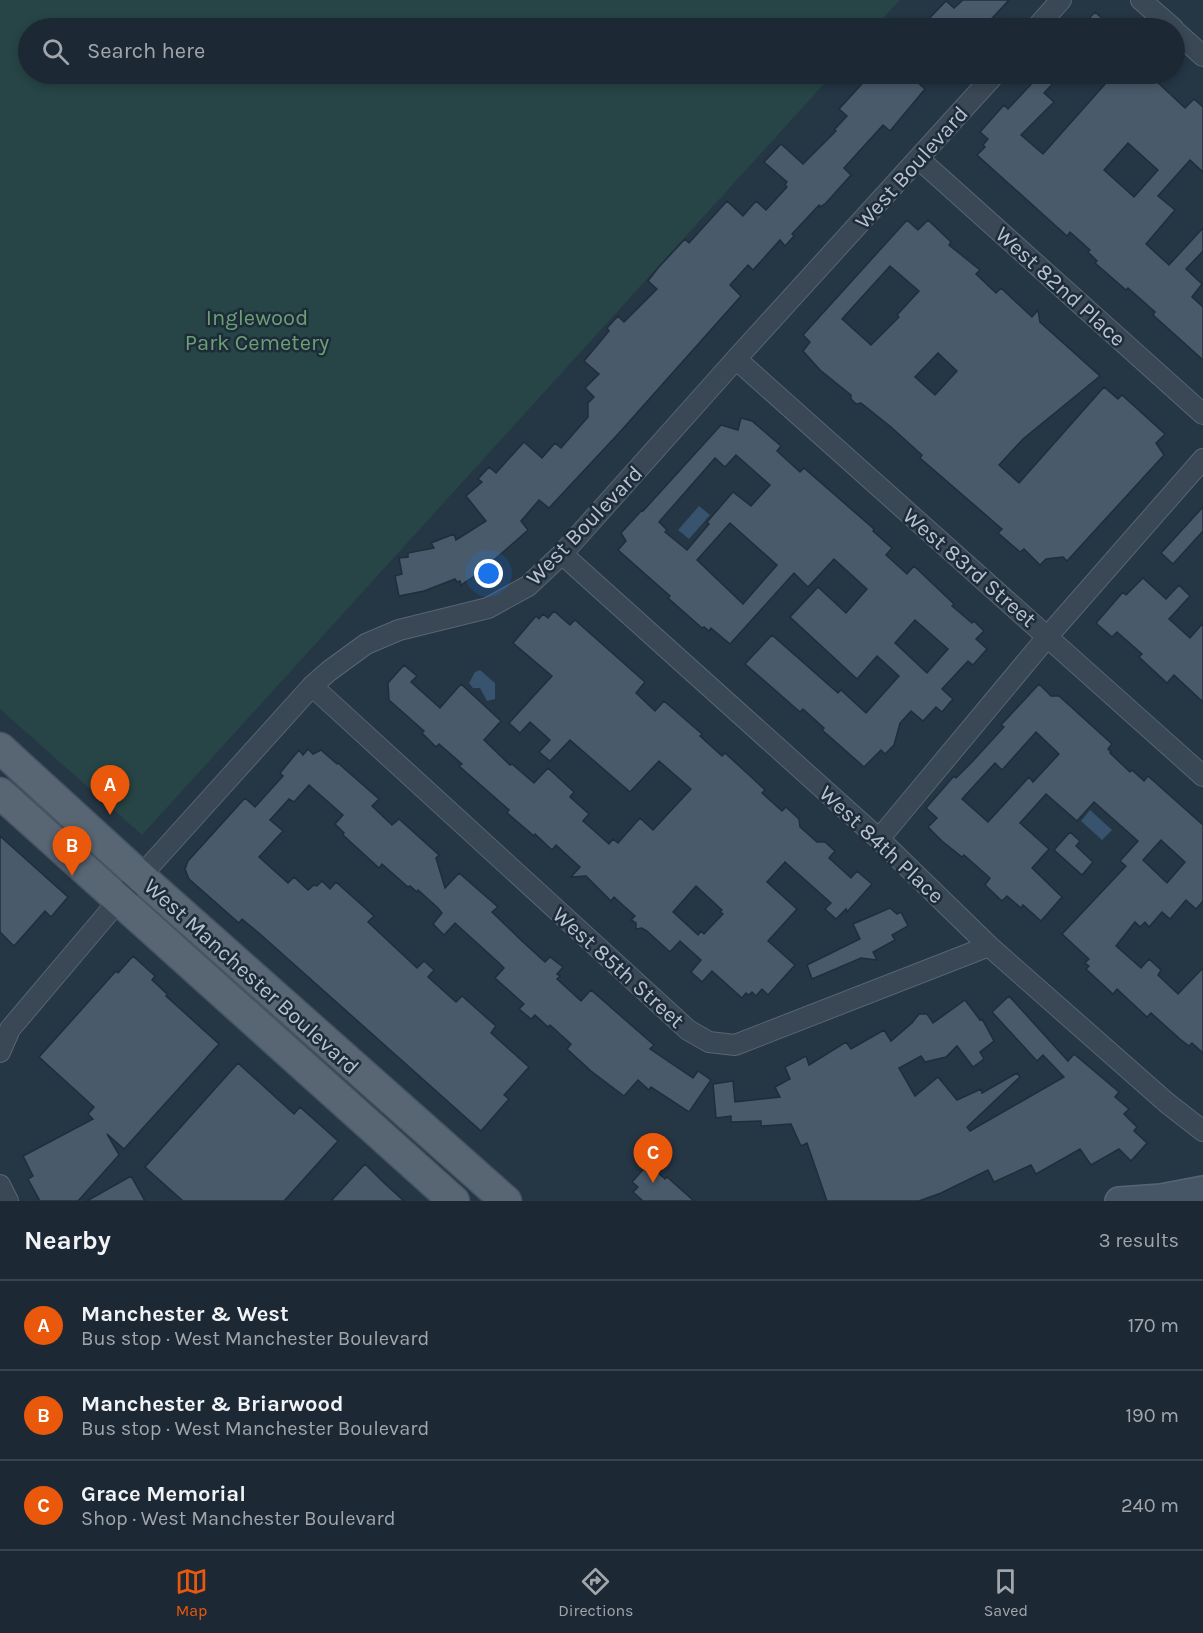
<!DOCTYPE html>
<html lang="en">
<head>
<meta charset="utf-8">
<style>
  body { margin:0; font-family:Karla,sans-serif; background:#293440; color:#f1f3f6 }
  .you { position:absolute; left:489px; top:574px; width:21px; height:21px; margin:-15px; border:4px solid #fff; border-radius:50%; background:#1a73e8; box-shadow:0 0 0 9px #1a73e833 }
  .badge { display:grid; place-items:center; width:39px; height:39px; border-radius:50%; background:#ea580c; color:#fff; font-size:20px; font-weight:700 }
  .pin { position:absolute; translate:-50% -50px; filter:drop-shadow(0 2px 3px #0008) }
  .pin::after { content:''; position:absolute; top:32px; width:21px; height:18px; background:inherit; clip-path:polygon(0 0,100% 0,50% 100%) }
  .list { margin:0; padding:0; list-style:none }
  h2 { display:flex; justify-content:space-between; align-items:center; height:78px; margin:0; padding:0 24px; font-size:26px }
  h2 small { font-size:20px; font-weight:400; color:#a0a6ac }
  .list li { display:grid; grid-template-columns:39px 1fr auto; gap:18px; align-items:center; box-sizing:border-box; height:90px; padding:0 24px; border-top:2px solid #3a444f }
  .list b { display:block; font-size:22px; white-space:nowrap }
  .list p { margin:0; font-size:20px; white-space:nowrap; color:#a0a6ac }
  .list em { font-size:20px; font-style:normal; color:#a0a6ac }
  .icon { flex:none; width:33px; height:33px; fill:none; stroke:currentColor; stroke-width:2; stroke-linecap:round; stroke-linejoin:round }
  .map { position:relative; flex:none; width:1203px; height:1201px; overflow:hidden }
  .search { position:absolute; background:#1c2834; box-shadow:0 3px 9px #0003; left:18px; right:18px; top:18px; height:66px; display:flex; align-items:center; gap:15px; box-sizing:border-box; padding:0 21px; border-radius:33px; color:#a0a6ac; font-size:22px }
  .sheet { height:348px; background:#1c2834 }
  nav { display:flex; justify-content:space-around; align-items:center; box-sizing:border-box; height:84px; border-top:2px solid #3a444f; background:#1c2834; font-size:16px; color:#a0a6ac }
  nav a { display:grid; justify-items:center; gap:3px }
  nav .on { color:#ea580c }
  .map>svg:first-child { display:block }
  .green { fill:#274546 }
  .water { fill:#37536d }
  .building { fill:#495a6b; stroke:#202e3c; stroke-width:1.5; fill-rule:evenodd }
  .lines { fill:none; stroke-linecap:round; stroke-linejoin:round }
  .street-casing { stroke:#586572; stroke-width:22 }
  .secondary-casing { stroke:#586572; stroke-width:30 }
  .primary-casing { stroke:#465361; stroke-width:33 }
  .street { stroke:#3a4754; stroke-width:20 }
  .secondary { stroke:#475667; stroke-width:27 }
  .primary { stroke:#586674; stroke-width:30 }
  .labels { text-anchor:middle; stroke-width:5; stroke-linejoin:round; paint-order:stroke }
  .street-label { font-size:22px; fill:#b7c2ce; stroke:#1e2c3a }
  .park-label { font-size:22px; fill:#6ca073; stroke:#1e2c3a }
</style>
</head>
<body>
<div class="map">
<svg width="1203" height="1201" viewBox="0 0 1203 1201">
  <rect width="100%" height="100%" fill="#253645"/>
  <path class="green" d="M0,0H900L874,28H28V74H833L142,835L0,709Z"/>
  <path class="water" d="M699,506L710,515L689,539L678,530Z
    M480,670L495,683V699L487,701L480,688H473L469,683L475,672Z
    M1090,810L1112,830L1102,840L1081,821Z"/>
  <path class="building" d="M963,0H1009L983,28H920L946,1L954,8Z
    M1095,12L1113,28H1080Z
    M871,74H908L925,89L890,131L883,125L844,168L851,175L825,204L820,207L819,205L792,234L794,236L785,246L780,240L753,270L748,265L730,285L741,296L619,433L549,508L539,500L521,521L528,530L494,560L495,562L461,585L460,581L457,582L455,579L424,591L399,596L395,576L402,574L399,558L408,557V553L434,548L431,543L454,534L456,540L486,521L466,496L482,482L478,479L489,467L496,473L524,442L542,458L555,443L561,448L588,417V403L594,397L585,388L599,374L584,361L609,331L607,328L618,316L624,322L657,289L648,281L658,268L685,239L689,243L727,201L743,216L756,201L766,210L787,187L785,185L787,182L764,162L781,144L803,164L836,131L834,130L847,116L839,109Z
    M1026,74H1062L1044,93L1054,102L1021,135L1043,154L1114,74H1160L1155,80L1185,108L1194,99L1203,107V172L1190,160L1158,196L1175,210L1146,244L1169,265L1203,228V251L1186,269L1202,284L1192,297L1203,307V360L1153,315L1155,312L1128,288L1126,290L1095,263L1097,261L1088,252L1090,250L1070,232L1067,236L977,155L985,147L983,145L988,139L980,132L1004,105L1008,109L1034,81ZM1128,143L1158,170L1134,197L1104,170Z
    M907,220L918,230L928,220L951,242L949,245L980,270L976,274L996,293L1001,288L1032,317L1038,310L1040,322L1100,376L1023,439L999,465L1019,483L1104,387L1118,399L1122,395L1165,434L1156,443L1164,455L1067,561L1063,557L1046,559L1040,565L1024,549L1020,552L998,533L1002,529L920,458L922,455L891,427L861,403L856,404L851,399V395L820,370L803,351L810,342L803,335ZM890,266L919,291L897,315L899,317L871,345L842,319ZM938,353L957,371L935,395L915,377Z
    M741,418L752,421L781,446L777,451L800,472L804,468L874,529L873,531L892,548L886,555L907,574L914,566L954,604L952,606L972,623L974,621L984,631L976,639L987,649L973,665L968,661L942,689L953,699L942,712L936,707L923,721L911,711L900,723L894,745L885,754L881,750L864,767L829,736L822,730L824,728L803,709L800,712L745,664L772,635L838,693L841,690L866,713L899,676L877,656L857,679L790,617L818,587L846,613L867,589L834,559L808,587L794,573L730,644L711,628L709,631L704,627L702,628L668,598L670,596L618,550L626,541L621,533L642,510L643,511L721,425L738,430ZM736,455L770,485L751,506L733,492L707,522L709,524L687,550L665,532L667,530L659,522L715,458L725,467ZM730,523L777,565L743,604L697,560ZM915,620L948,649L927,673L895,643Z
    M1203,507V531L1173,564L1161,553Z
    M1143,578L1166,599L1179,585L1190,596L1169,619L1190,638L1203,623V702L1174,675L1167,683L1139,657L1142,654L1117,632L1112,637L1097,624V622L1123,592L1126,595Z
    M554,611L570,625L575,620L645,682L636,693L655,711L664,701L702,734L700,736L722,756L725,753L748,774L765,790L762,793L782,811L786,807L799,819L800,827L817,842H825L835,851L829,858L851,878L857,871L872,884L847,912L846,909L836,919L825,909L831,903L785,862L767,882L797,909L768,941L795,965L768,995L762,989L756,996L752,992L749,995L746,993L742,998L712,971L702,982L691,972L701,960L680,941L670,952L647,931L642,928L636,929V923L631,920L635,916L614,897L611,901L586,876L571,877L580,867L556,845L552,850L535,834L534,836L507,813L509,810L459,766L462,764L439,744L436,747L422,733L424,731L389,700L388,683L404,665L417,676L411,682L440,708L461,684L501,721L484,740L510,765L512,764L534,783L548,768L574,792L570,797L589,814L583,821L609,844L613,839L618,843L640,818L653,830L691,789L659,761L630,792L570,740L550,761L539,752L550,740L530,722L520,733L509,723L552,676L513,643L536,616L539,619L543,614L548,618ZM696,886L722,910L720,912L723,914L704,934L701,931L698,935L673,912Z
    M1039,684L1051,696H1059L1112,744L1108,749L1111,752L1110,753L1130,772L1132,770L1144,781L1148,776L1203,825V901L1196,909L1186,900L1170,919L1162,912L1149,927L1145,922L1140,927L1135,922L1116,946L1141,968L1149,959L1161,970L1158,975L1178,994L1203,968V1053L1192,1043L1189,1046L1180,1039L1151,1013L1147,1017L1117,989L1113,994L1086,969L1089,966L1085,963L1089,959L1062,934L1126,866L1120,861L1138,841L1094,802L1077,821L1046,794L1020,823L1049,849L1032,868L1062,897L1041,921L1023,905L1021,908L1007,896L1002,901L985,885L990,878L964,855L962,857L942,841L928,827L937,818L926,808L954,776L956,778L972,762L1004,727L1001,725ZM1036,732L1059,754L1033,782L1029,777L988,822L962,799L995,763L1002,770ZM1161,840L1185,862L1167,883L1143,860Z
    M308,749L313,754L321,750L337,764L338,763L379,799L372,806L392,825L399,819L439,855L436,858L445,888L459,873L498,907L492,912L523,942L545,962L550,957L563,967L557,974L560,976L557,979L581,1001L591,990L654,1045L650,1049L693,1078L698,1071L711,1080L689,1112L651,1087L649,1090L638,1080L624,1096L591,1071L567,1049L571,1044L550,1025L548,1027L535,1015L531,1019L519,1009L524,1004L495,978L504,968L499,963L455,923L444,935L433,924L442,913L438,908L418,890L417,892L410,886L408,887L382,864L379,868L343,835L344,833L335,824L343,815L309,785L294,802L289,799L270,820L283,831L259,857L288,883L294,877L308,890L314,885L317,886L322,881L330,889L336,882L374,916L368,922L417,968L424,961L434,970L428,977L456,1002L462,996L496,1026L491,1033L529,1067L504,1095L509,1099L481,1131L260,934L242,919L239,923L189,879L185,869L188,861L245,798L255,807L283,776L280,773L299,750L303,755Z
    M1070,832L1080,841L1076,846L1093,862L1082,875L1054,850Z
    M0,836L68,897L51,917L45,911L14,946L0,932Z
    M890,908L897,914L901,912L908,926L892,935L895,940L873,952L877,960L861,958L812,979L807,965L860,939L853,924Z
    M133,956L155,976L152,980L167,994L166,996L219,1044L124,1149L107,1134L119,1155L78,1201H40L28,1179L33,1176L23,1156L93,1119L88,1114L94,1107L39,1057L116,971L118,973Z
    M1009,996L1068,1061L1074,1054L1119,1092L1115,1097L1129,1109L1124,1114L1137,1127L1134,1131L1147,1143L1131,1161L1119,1149L1091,1165L1080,1149L1036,1174L1031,1165L994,1182L988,1170L941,1193L919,1201H827L807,1143L801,1146L791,1124L761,1126V1121L731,1122V1116L716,1118L713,1084L733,1081L735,1102L780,1097L775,1087L790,1079L785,1067L806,1056L809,1065L846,1042L851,1049L884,1030L891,1041L912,1023L919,1014H927L933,1023L965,1000L980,1020L982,1019L994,1041L980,1052L984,1059L973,1067L957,1046L946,1057L925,1062L921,1056L899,1068L915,1096L938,1077L957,1100L981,1089L982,1093L1017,1073L1020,1077L967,1127L970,1131L1064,1077L1043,1055L1037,1061L992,1012Z
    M238,1063L294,1114L300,1107L338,1141L284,1201H183L145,1167Z
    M365,1164L383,1182L404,1201H331Z
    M648,1164L665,1179L667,1177L694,1201H643L633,1192L638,1187L632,1182Z
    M131,1176L145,1201H87Z"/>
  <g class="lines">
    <defs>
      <path id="street" d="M1141,0L1173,28
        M1036,28L1061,0
        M1174,30L1203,56
        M919,159L1203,414
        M736,359L1203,776
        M562,554L879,839L989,946L1167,1103L1203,1131
        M312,686L688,1030L709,1042L735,1045L989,946
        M879,839L1048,636L1203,459
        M0,1052L10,1029L120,899L312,686L329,671L366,644L399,630L488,608L528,586L562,554L736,359L995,74
        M0,1185L8,1201"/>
      <path id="secondary" d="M1119,1201L1161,1198L1203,1190"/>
      <path id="primary" d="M0,748L141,877L506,1201
        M0,793L454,1201"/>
    </defs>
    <use href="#street" class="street-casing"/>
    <use href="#secondary" class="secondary-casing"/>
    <use href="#primary" class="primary-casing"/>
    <use href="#street" class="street"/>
    <use href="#secondary" class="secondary"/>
    <use href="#primary" class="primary"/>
  </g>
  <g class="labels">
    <g class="street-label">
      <text transform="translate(911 167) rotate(-48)" y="8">West Boulevard</text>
      <text transform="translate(1061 286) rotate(42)" y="8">West 82nd Place</text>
      <text transform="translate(584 525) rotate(-46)" y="8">West Boulevard</text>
      <text transform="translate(970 567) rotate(41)" y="8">West 83rd Street</text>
      <text transform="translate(882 844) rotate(43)" y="8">West 84th Place</text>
      <text transform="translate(619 967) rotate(42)" y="8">West 85th Street</text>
      <text transform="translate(252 976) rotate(42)" y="8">West Manchester Boulevard</text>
    </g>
    <g class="park-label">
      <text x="257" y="325">Inglewood<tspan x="257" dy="25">Park Cemetery</tspan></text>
    </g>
  </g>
</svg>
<div class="you"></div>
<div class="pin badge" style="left:110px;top:815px">A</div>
<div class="pin badge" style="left:72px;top:876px">B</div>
<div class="pin badge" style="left:653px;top:1183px">C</div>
<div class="search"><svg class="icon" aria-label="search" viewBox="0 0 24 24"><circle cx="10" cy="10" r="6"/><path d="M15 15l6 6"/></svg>Search here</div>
</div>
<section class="sheet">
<h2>Nearby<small>3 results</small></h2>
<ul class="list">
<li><span class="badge">A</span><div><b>Manchester &amp; West</b><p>Bus stop · West Manchester Boulevard</p></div><em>170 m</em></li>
<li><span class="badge">B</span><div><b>Manchester &amp; Briarwood</b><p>Bus stop · West Manchester Boulevard</p></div><em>190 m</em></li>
<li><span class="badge">C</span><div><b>Grace Memorial</b><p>Shop · West Manchester Boulevard</p></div><em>240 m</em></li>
</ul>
</section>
<nav>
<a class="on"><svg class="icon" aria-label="map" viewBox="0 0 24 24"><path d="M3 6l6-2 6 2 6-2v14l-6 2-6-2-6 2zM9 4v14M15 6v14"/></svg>Map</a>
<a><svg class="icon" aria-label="directions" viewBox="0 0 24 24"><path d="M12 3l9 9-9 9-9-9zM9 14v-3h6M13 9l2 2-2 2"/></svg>Directions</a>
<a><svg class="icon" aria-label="saved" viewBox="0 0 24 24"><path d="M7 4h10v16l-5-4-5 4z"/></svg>Saved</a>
</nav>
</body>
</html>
